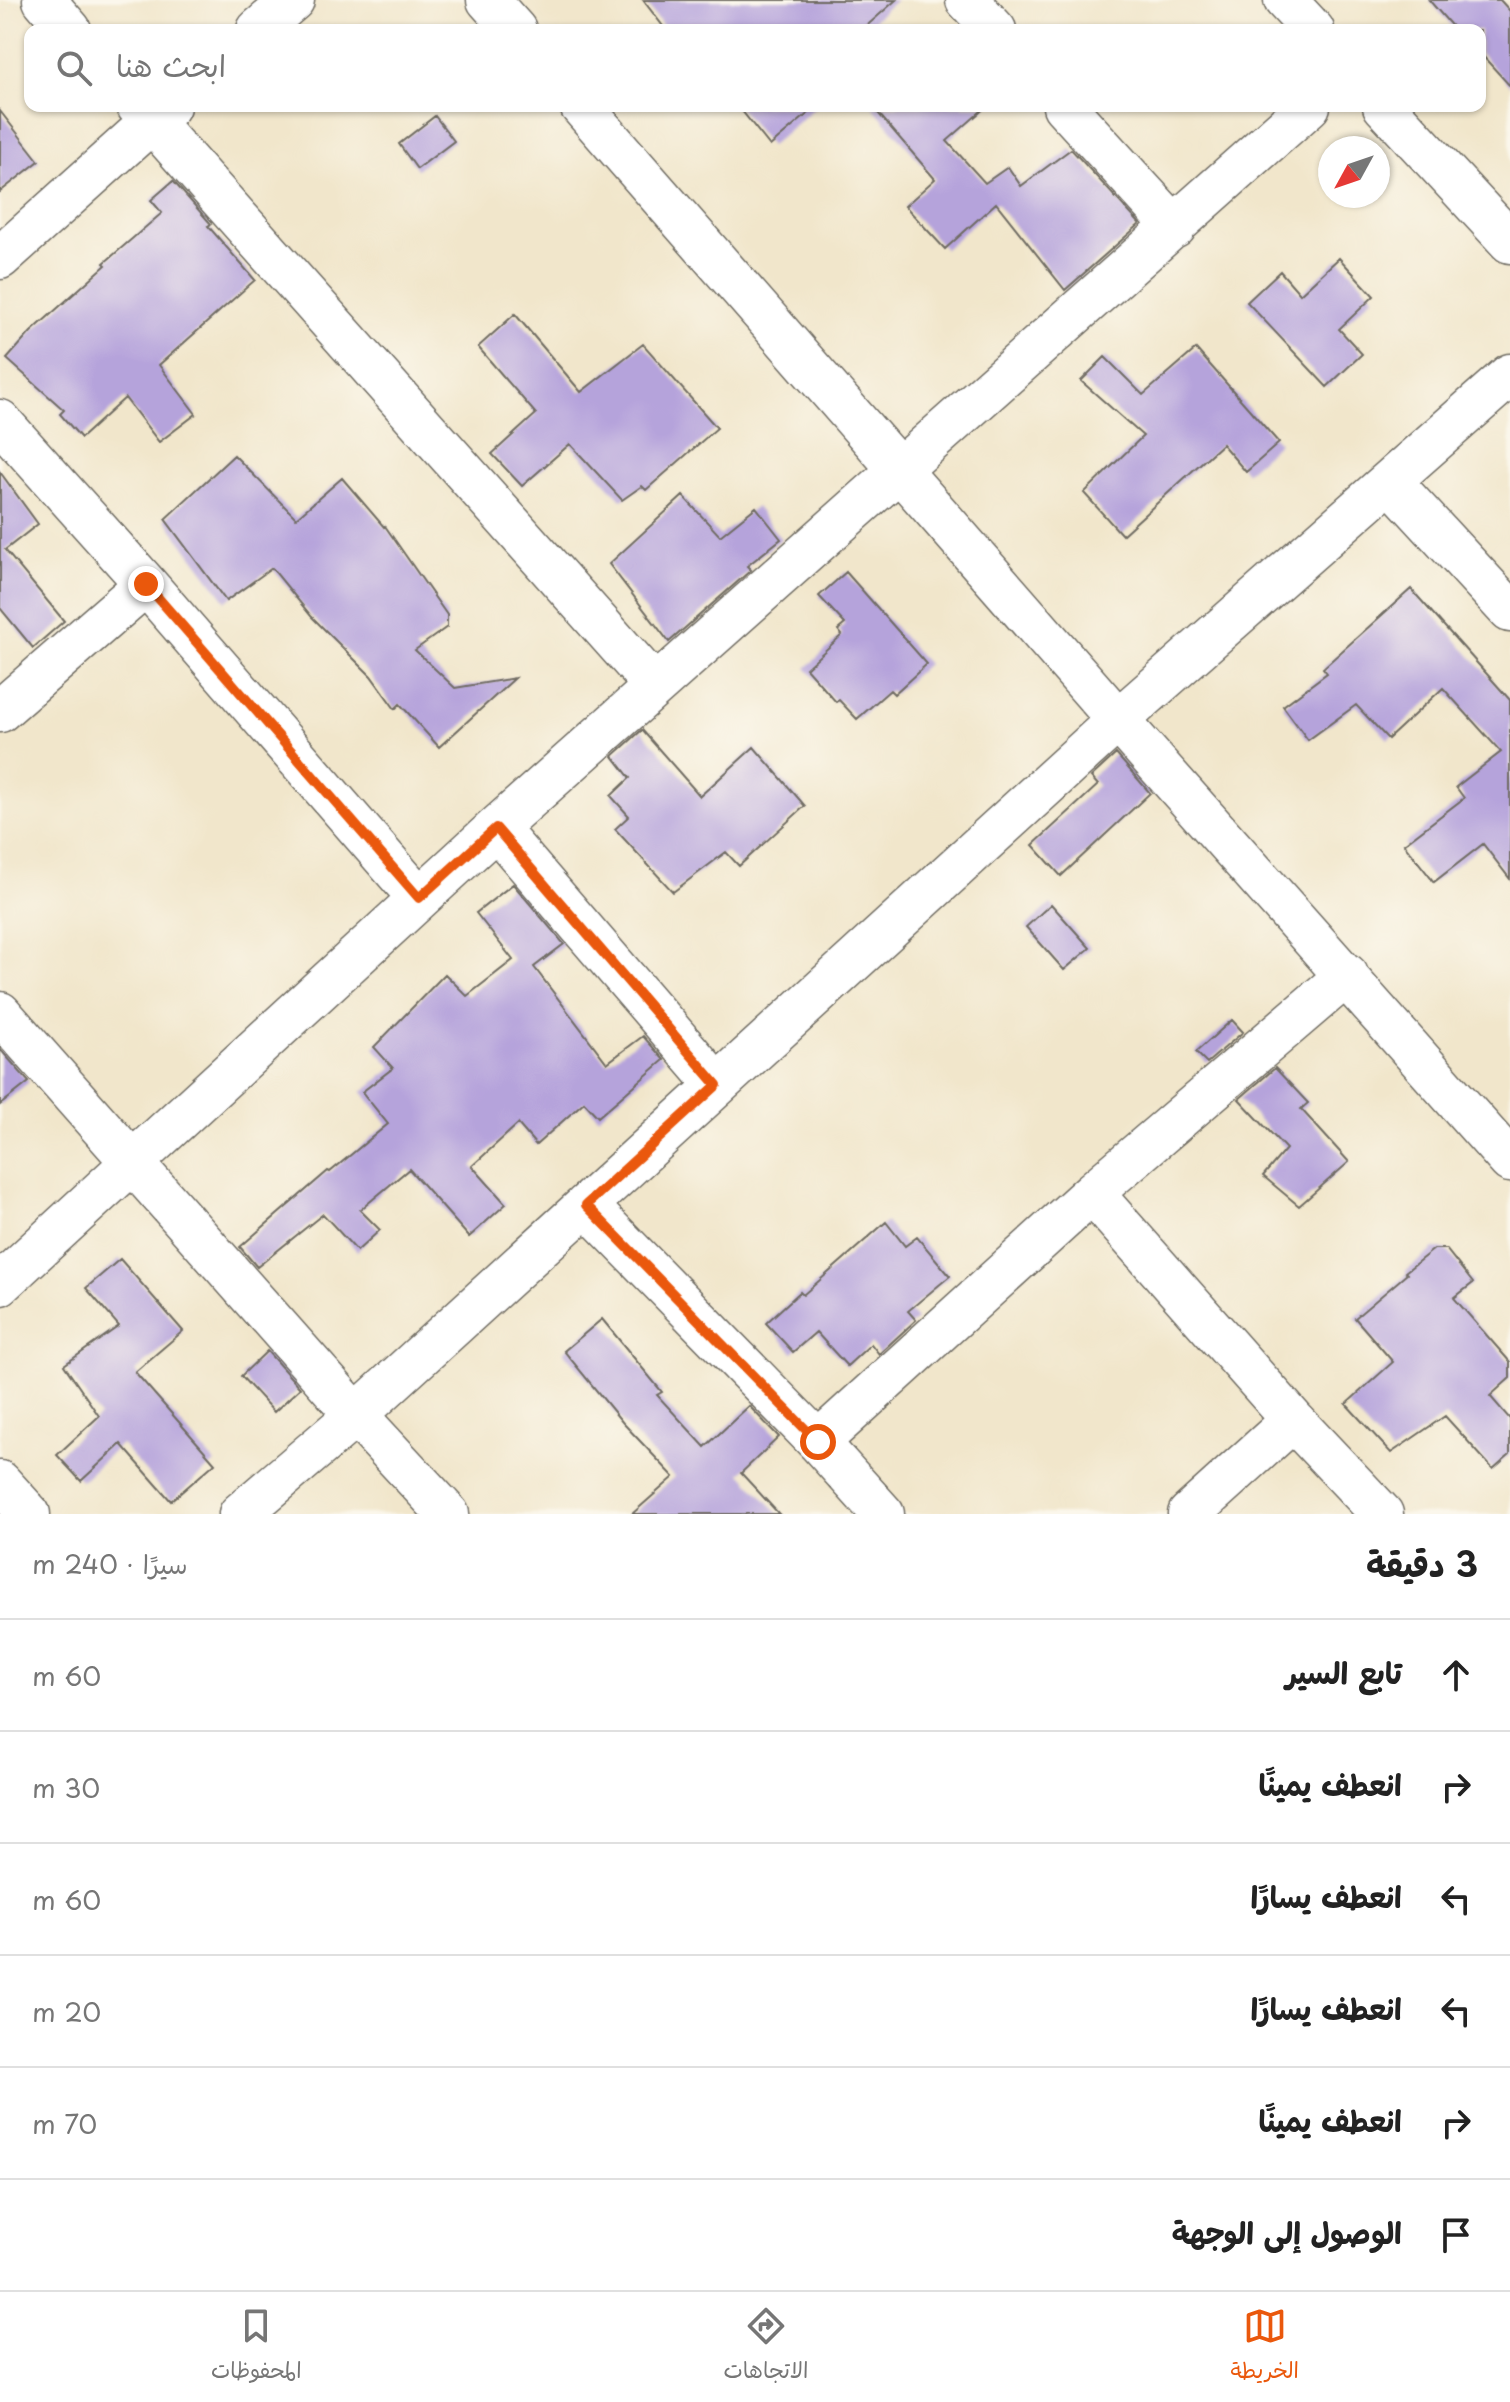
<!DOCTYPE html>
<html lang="ar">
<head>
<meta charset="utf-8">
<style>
  body { margin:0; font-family:"Playpen Sans","Playpen Sans Arabic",sans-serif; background:#f6f6f6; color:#222; direction:rtl }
  .compass { position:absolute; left:1318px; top:136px; width:72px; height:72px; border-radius:50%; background:#fff; box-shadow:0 2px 6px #0004; rotate:230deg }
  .stop { position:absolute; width:24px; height:24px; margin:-18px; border:6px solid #ea580c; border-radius:50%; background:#fff }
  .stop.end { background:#ea580c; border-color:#fff; box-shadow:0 2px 8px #0008 }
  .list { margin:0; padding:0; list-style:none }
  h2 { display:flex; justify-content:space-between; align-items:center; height:104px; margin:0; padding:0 32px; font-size:34px }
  h2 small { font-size:26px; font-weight:400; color:#767676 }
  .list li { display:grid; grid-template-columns:52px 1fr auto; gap:24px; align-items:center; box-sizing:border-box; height:112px; padding:0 32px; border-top:2px solid #e0e0e0 }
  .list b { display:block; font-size:30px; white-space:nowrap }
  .list em { font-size:26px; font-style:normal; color:#767676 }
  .icon { flex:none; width:44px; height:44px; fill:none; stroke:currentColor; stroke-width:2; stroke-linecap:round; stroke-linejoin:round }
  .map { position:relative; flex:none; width:1510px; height:1514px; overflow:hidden; direction:ltr }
  .search { position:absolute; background:#fff; box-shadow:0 2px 6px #0004; left:24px; right:24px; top:24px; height:88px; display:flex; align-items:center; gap:20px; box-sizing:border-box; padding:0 28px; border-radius:16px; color:#767676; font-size:30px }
  .sheet { height:776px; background:#fff }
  nav { display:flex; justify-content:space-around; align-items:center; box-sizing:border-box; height:112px; border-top:2px solid #e0e0e0; background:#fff; font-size:22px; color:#767676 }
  nav a { display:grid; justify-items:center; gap:4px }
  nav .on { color:#ea580c }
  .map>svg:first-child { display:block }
  .building { fill:#b5a3db }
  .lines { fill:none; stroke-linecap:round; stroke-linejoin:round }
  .minor-casing { stroke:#706c63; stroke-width:45 }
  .minor { stroke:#fff; stroke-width:42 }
  .route { stroke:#ea580c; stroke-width:10 }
</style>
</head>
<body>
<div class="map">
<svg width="1510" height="1514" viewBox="0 0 1510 1514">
  <rect width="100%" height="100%" fill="#fbf7ec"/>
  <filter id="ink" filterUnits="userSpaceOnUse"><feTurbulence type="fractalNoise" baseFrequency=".0125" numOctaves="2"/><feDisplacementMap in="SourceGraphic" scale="16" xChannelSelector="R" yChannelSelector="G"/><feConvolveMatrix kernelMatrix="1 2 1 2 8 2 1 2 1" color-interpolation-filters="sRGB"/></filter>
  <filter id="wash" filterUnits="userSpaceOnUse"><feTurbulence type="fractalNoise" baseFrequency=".006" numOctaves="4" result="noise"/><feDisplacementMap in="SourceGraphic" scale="32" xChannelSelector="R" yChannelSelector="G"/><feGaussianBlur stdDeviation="1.8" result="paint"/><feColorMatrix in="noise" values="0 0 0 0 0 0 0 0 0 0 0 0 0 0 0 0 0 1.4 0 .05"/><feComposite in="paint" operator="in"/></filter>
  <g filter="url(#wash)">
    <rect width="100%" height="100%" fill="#f1e6cb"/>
    <g id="blocks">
      <path class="building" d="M643,0H896L862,30H666Z
        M1429,0H1500L1510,11V86L1480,53V30H1455Z
        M738,106H817L770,146Z
        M872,106H987L947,141L985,183L1008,167L1021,186L1071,149L1140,224L1065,290L996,203L945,249L905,206L935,179Z
        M0,111L39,161L0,192Z
        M435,116L454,141L417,169L399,144Z
        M173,181L211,224L208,226L255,280L159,365L196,414L159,442L125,398L81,438L60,414L64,410L7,359L31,332L106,265L104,263L162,213L151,200Z
        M1339,258L1374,296L1339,329L1362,354L1327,387L1247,302L1280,271L1300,294Z
        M515,314L581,392L643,344L717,428L646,490L642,486L622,500L570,444L522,486L492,454L536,414L478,347Z
        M1196,349L1279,443L1246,472L1222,444L1122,535L1084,493L1143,436L1081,381L1105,357L1143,395Z
        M234,455L296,518L342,478L384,527L385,526L447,615V627L415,650L455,688L515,678L439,747L400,704L395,709L371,676L311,616L272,568L226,601L165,519Z
        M0,472L38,524L5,550L64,621L33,648L0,608Z
        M683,496L720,536L756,507L781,539L747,566L751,570L669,642L609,564Z
        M846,572L927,664L894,694L890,690L857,719L839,700L836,702L806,668L842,635L838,630L845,624L819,596Z
        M1411,589L1510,700V879L1483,844L1434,882L1404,844L1464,798L1456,787L1501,752L1443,688L1388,739L1356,705L1308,740L1283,706L1327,673L1323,668Z
        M642,730L700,796L754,747L805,806L739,866L726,852L673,892L615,829L629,816L611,796L630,778L613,756Z
        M1116,754L1150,793L1061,876L1033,845L1098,785L1091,777Z
        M513,884L564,944L534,967L607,1063L643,1036L664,1060L598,1117L584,1102L536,1145L518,1124L472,1166L506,1204L469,1237L409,1169L360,1210L380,1230L357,1251L323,1214L257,1267L240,1247L328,1171L330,1172L388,1124L362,1092L393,1068L374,1047L445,974L467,996L513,960L476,913Z
        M1051,904L1090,948L1064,970L1026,927Z
        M1232,1020L1243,1032L1207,1063L1196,1052Z
        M0,1049L29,1082L0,1105Z
        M1275,1068L1308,1103L1301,1109L1349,1162L1299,1206L1263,1176L1286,1149L1239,1099Z
        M886,1222L905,1246L917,1237L950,1276L908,1311L916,1320L879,1354L871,1344L847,1366L816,1332L793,1352L766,1323L800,1292L803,1295Z
        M1434,1249H1446L1473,1283L1454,1298L1510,1362V1378L1490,1396L1510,1419V1454L1493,1469L1445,1416L1391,1453L1346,1404L1393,1362L1355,1318L1407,1274L1405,1272Z
        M120,1259L183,1331L135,1372L215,1463L171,1501L121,1444L81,1481L57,1455L99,1416L64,1365L119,1326L86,1288Z
        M602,1319L662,1392L657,1395L705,1447L749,1406L779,1437L741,1473L779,1514H632L674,1477L623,1423L564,1351Z
        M267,1351L300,1388L274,1412L241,1376Z"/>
    </g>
  </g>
  <g filter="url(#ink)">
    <use href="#blocks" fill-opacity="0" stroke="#706c63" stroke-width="2"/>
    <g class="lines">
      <defs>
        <path id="minor" d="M44,0L70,30
          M488,0L515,30
          M967,0L995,30
          M1285,0L1313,30
          M258,30L293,0
          M138,106L655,686
          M581,106L1118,720L1510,1161
          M1064,106L1175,227
          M1384,106L1510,242
          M0,258L169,106
          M0,421L146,584L419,898
          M1390,481L1510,611
          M0,711L146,584
          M496,828L717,1085
          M1347,975L1092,1193L1293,1420L1382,1514
          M0,1013L356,1415L448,1514
          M586,1205L818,1442L883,1514
          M0,1284L496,828L1309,106
          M818,1442L1092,1193
          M0,1482L29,1514
          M240,1514L356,1415L1118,720L1510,375
          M1189,1514L1293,1420"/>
      </defs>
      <use href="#minor" class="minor-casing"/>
      <use href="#minor" class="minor"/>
    </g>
  </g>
  <g class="lines" filter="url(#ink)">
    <path class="route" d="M146,584L419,898L496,828L717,1085L586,1205L818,1442"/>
  </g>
</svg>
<svg class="compass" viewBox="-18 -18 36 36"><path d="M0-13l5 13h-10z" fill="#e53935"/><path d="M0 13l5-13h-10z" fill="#767676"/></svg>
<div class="stop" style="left:818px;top:1442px"></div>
<div class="stop end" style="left:146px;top:584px"></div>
<div class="search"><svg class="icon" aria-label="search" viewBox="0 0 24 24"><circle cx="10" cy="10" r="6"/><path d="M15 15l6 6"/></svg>ابحث هنا</div>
</div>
<section class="sheet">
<h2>3 دقيقة<small>سيرًا · 240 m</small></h2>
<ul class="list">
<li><svg class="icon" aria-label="ahead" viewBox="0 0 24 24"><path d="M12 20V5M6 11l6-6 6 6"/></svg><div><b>تابع السير</b></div><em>60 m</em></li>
<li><svg class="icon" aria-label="right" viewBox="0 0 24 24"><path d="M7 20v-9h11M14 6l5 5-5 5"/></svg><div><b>انعطف يمينًا</b></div><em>30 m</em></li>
<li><svg class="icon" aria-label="left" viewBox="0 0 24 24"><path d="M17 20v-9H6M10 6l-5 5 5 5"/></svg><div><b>انعطف يسارًا</b></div><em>60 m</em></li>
<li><svg class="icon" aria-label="left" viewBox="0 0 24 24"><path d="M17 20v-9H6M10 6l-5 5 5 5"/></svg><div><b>انعطف يسارًا</b></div><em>20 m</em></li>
<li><svg class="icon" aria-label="right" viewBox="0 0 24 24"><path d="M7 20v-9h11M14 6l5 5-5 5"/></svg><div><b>انعطف يمينًا</b></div><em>70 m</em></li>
<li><svg class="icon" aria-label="arrive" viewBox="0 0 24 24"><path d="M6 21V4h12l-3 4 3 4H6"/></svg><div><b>الوصول إلى الوجهة</b></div></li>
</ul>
</section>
<nav>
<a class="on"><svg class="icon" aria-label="map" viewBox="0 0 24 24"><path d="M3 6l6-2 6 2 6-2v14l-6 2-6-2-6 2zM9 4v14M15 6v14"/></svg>الخريطة</a>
<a><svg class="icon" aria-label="directions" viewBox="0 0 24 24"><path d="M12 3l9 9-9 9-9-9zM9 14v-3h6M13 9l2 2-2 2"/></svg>الاتجاهات</a>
<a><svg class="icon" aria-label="saved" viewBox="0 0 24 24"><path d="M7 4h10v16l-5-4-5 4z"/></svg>المحفوظات</a>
</nav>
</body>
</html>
